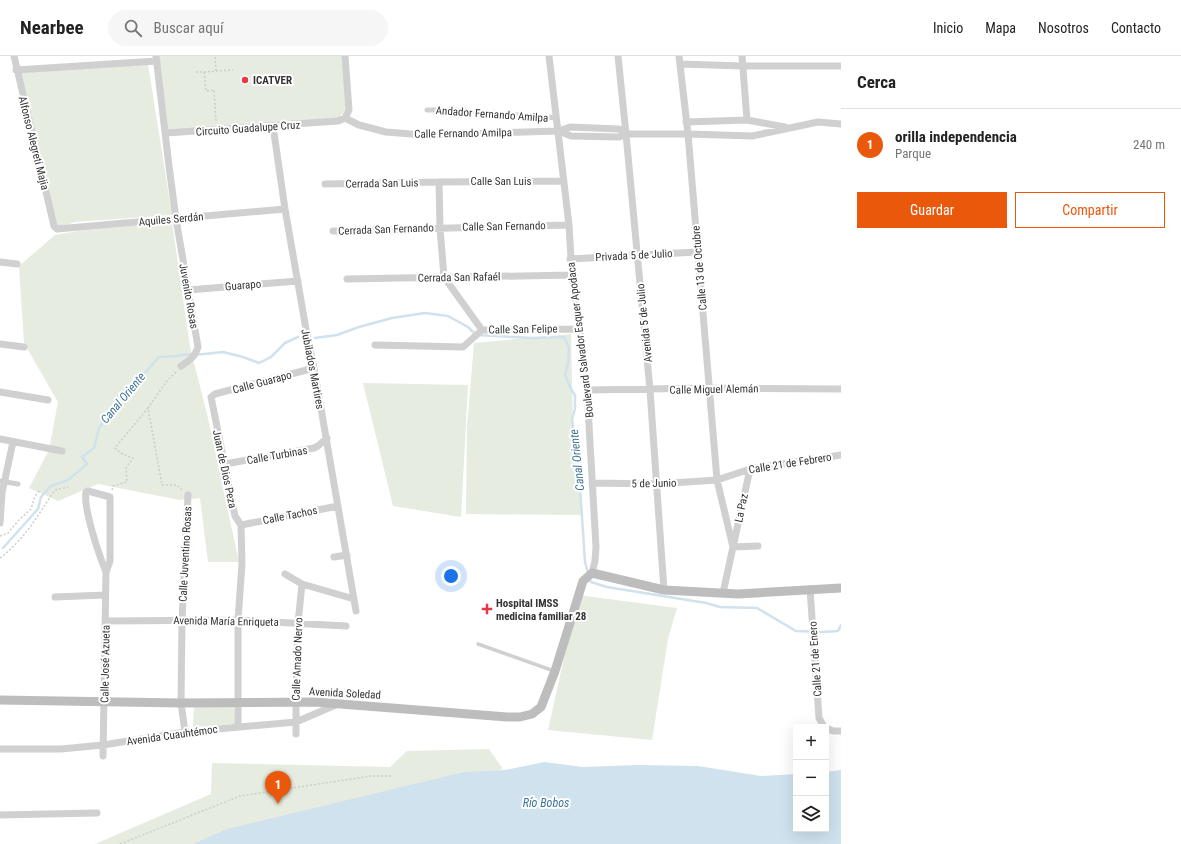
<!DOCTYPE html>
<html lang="es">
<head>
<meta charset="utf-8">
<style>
  body { margin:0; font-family:"Roboto Condensed",sans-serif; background:#f6f6f6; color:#222 }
  .controls { position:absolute; right:12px; bottom:12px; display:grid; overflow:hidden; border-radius:0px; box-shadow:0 4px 16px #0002 }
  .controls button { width:36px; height:36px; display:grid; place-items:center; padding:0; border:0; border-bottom:1px solid #e0e0e0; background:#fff; color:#222; font:20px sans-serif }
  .you { position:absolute; left:451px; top:520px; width:14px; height:14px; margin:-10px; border:3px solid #fff; border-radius:50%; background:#1a73e8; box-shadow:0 0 0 6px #1a73e833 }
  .badge { display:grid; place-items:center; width:26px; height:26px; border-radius:50%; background:#ea580c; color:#fff; font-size:13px; font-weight:700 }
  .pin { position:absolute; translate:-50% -33px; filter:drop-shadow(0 1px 2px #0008) }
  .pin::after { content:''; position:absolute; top:21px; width:14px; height:12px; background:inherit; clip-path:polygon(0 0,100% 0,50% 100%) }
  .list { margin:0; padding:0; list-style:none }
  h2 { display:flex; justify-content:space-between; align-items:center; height:52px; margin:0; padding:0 16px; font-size:17px }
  h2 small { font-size:13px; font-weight:400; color:#767676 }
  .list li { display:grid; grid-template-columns:26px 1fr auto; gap:12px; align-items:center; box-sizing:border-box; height:72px; padding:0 16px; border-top:1px solid #e0e0e0 }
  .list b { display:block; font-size:15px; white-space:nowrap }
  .list p { margin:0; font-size:13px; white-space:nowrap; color:#767676 }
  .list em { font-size:13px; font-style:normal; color:#767676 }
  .actions { display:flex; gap:8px; padding:12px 16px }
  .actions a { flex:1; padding:9px 0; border:1px solid #ea580c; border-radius:0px; text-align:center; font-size:14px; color:#ea580c }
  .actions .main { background:#ea580c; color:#fff }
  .icon { flex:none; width:22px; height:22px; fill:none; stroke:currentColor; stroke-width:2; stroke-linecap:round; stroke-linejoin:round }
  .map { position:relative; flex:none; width:841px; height:788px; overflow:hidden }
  header { display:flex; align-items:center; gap:24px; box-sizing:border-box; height:56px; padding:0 20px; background:#fff; border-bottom:1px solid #e0e0e0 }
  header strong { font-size:19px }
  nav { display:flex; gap:22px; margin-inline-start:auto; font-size:14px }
  .search { width:280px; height:36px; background:#f6f6f6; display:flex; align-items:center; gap:10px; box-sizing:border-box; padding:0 14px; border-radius:22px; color:#767676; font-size:15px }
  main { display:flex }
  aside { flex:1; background:#fff }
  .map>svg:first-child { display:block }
  .green { fill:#e6ecdf }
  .water { fill:#cfe2ee }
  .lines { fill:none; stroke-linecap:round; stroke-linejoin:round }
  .stream { stroke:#cfe2ee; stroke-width:2.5 }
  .path { stroke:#cdcdcd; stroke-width:1.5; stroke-dasharray:2 2; stroke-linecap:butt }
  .service { stroke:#d0d0d0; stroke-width:3.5 }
  .pedestrian { stroke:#d0d0d0; stroke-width:5 }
  .minor { stroke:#d0d0d0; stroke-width:7 }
  .secondary { stroke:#bdbdbd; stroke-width:9 }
  .poi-dot { fill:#e63946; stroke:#fff; stroke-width:1.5 }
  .labels { text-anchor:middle; stroke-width:4; stroke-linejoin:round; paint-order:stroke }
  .poi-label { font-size:11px; font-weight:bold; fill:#333; stroke:#fff; text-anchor:start }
  .street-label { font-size:11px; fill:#333; stroke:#fff }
  .water-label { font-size:12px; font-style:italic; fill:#3f7597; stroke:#fff }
</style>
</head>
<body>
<header>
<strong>Nearbee</strong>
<div class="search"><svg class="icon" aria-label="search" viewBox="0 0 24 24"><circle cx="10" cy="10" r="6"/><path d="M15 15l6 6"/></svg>Buscar aquí</div>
<nav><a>Inicio</a><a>Mapa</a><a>Nosotros</a><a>Contacto</a></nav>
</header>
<main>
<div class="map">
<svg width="841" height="788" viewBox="0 0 841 788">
  <rect width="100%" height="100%" fill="#fff"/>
  <path class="green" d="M155,0H342L347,52L338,63L168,75Z
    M148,8L172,159L74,166L56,174L19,17Z
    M172,166L190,291L207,358L239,506H208L200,442L180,444L98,428L58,445L29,432L49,394L58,346L24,287L19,210L55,179L78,175Z
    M571,278L573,372L582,459L466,458L467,371L474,287Z
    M363,327L468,329L461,461L393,450Z
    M578,539L677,552L668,583L652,684L548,674Z
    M194,650H234L235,668L193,671Z
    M489,693L503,713L225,788H95L211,738L212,707L390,711L407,695Z"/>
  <path class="water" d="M544,706L583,711L638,709L698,710L761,720L796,718V773H826V716L841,714V788H193L227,773L464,716L505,714Z"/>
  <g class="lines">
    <path class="stream" d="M315,282L337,279L359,271L392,262L425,257L448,260L468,271L476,279L533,282L564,281L569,292L568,308L565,319L571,333L575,339V353L572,363L579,416L585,506L588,517
      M3,492L38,453L41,441L51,430L68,424L87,408L82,401L94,392L99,372L115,350L159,301L177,300L181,299L204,298L223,296L243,301L259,307L271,301L285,287L298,281
      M589,522L591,526L607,531L706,547L720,551L757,552L796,575L822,576L838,575L841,569"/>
    <path class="path" d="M216,15L233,14
      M196,16H204L206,35L214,34L216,66
      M204,16L216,15L215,0
      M176,316L166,326L148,352L162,429H177L183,435
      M112,434L113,430L127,426L126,412L133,402L122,398L115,392L148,352
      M0,480L8,477L18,465L31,453L35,440L40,434
      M0,502C26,482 37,460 55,434L68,431
      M120,788L240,740L371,720H393"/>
    <path class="service" d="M478,588L554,615"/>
    <path class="pedestrian" d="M427,54H453L557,62
      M0,425L18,428"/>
    <path class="minor" d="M14,0L54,170L57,173L285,153
      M156,0L169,110L176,163L198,291C195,301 190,304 181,310
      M549,0L569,169L572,219L580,273L587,334L596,491L595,505L592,517
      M618,0L626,78L650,334L664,534
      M679,0L688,78L717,424L733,491
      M742,0L747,64
      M680,8L743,10H841
      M16,14L157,5
      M345,62L359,69L386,76L424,79L559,75L570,71L619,73L626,78
      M686,66L747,64L785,71
      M273,70L285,153L306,273L314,312L356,555
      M559,75L571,80L619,81L626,78H688L752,80L818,66L841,68
      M166,77L338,65L345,62L349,54L345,0
      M439,126L440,172L444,221L482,274
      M325,128L439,126L563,125
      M333,175L569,169
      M570,203L697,196
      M0,206L17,208
      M347,223L572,219
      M188,234L298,225
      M482,274L580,273
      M0,288L24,291
      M375,289L463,291L482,274
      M587,334L708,332L841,333
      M0,336L48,344
      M0,383L62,395
      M225,408L314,392L318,390L327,382
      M592,427L657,428L717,424L750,413L841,399
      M0,467L2,437L13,386
      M241,469L338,450
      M733,491L758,490
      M334,501L347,499
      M285,518L302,528L354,543
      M810,533L819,662L824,671
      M723,537L750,413
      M55,541L105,539
      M105,565L238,564L346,570
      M238,671V564L242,508L241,469L235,460L211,341L215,338L314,312
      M826,672L833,675H841
      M185,676L181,647L182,564L188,439
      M296,678V646L298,567L302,528
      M0,693H61L103,689L185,676L296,666L338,648
      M103,700L106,516L110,505V441L88,435L86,436C83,452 99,499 106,516
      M0,759L97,757"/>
    <path class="secondary" d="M0,644L181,647L315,646L507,661H520L532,658L541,651L555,615L583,525L592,517L664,534L738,538L841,532"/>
  </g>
  <g class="poi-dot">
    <circle cx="245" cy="24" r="4"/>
    <path d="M485 547h4v4h4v4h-4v4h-4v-4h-4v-4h4z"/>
  </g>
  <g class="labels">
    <g class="poi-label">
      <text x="253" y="28">ICATVER</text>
      <text x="496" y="551">Hospital IMSS<tspan x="496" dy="13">medicina familiar 28</tspan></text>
    </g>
    <g class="street-label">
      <text transform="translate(492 58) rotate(4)" y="4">Andador Fernando Amilpa</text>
      <text transform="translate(248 72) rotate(-4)" y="4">Circuito Guadalupe Cruz</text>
      <text transform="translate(463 77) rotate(-1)" y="4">Calle Fernando Amilpa</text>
      <text transform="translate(34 87) rotate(76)" y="4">Alfonso Alegreti Majia</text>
      <text x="501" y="129">Calle San Luis</text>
      <text transform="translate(382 127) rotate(-1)" y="4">Cerrada San Luis</text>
      <text transform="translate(171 163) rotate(-5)" y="4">Aquiles Serdán</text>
      <text transform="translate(504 170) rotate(-1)" y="4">Calle San Fernando</text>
      <text transform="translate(386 173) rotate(-2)" y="4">Cerrada San Fernando</text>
      <text transform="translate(634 199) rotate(-3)" y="4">Privada 5 de Julio</text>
      <text transform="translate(699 212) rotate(-95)" y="4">Calle 13 de Octubre</text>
      <text transform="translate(459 221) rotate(-1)" y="4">Cerrada San Rafaél</text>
      <text transform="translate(243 229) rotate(-5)" y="4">Guarapo</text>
      <text transform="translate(189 240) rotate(80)" y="4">Juvenito Rosas</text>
      <text transform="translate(644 267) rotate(-96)" y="4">Avenida 5 de Julio</text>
      <text transform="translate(523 273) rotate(-1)" y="4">Calle San Felipe</text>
      <text transform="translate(580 284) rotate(-97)" y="4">Boulevard Salvador Esquer Apodaca</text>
      <text transform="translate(313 313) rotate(79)" y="4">Jubilados Martires</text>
      <text transform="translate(262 326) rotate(-15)" y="4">Calle Guarapo</text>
      <text transform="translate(714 333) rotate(-1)" y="4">Calle Miguel Alemán</text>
      <text transform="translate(277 399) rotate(-10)" y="4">Calle Turbinas</text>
      <text transform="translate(790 407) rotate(-9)" y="4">Calle 21 de Febrero</text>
      <text transform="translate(225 413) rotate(78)" y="4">Juan de Dios Peza</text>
      <text transform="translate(654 427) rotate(-1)" y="4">5 de Junio</text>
      <text transform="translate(741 452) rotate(-78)" y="4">La Paz</text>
      <text transform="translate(290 459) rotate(-11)" y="4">Calle Tachos</text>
      <text transform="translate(185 498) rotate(-87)" y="4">Calle Juventino Rosas</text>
      <text transform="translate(226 565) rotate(1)" y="4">Avenida María Enriqueta</text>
      <text transform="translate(297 603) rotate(-88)" y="4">Calle Amado Nervo</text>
      <text transform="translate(815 603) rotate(-94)" y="4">Calle 21 de Enero</text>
      <text transform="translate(105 608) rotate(-89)" y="4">Calle José Azueta</text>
      <text transform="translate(345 637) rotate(3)" y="4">Avenida Soledad</text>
      <text transform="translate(172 679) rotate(-8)" y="4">Avenida Cuauhtémoc</text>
    </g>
    <g class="water-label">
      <text transform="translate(123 342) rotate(-50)" y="4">Canal Oriente</text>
      <text transform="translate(577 404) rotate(-96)" y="4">Canal Oriente</text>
      <text x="546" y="751">Río Bobos</text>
    </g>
  </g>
</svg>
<div class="controls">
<button>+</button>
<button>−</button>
<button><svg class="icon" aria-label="layers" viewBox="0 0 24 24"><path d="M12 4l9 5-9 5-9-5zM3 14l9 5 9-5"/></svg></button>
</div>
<div class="you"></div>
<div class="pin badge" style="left:278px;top:748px">1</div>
</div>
<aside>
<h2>Cerca<small></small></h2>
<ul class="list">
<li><span class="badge">1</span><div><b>orilla independencia</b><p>Parque</p></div><em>240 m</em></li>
</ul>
<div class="actions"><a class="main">Guardar</a><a>Compartir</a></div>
</aside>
</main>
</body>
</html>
